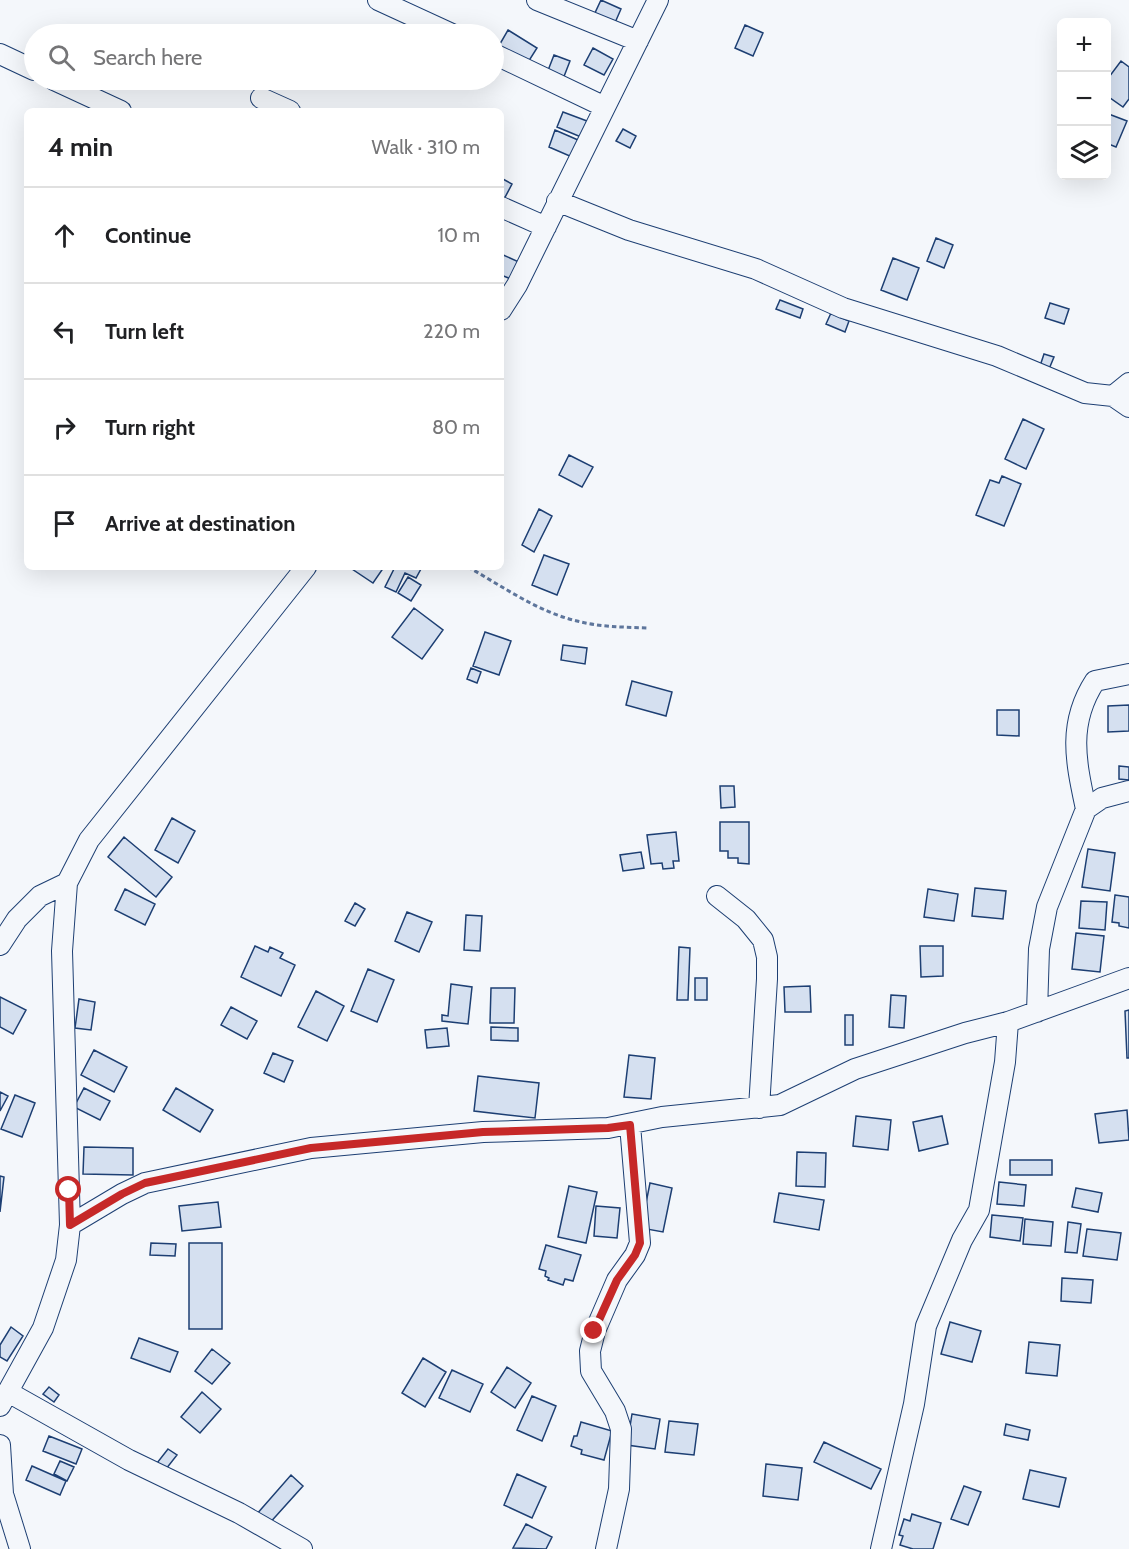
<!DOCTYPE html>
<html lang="en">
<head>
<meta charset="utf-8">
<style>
  body { margin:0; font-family:Cabin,sans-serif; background:#f6f6f6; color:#202124 }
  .controls { position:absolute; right:18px; top:18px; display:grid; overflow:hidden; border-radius:9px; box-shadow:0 6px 24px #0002 }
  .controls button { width:54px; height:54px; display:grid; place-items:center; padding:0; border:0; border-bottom:2px solid #e0e0e0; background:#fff; color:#202124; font:30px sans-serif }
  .stop { position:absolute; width:18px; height:18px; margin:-14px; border:4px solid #c62828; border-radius:50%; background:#fff }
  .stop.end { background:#c62828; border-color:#fff; box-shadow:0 2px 6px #0008 }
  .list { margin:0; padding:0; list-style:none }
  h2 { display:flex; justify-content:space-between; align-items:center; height:78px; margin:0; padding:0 24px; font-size:26px }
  h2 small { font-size:20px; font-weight:400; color:#757577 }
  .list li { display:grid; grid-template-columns:39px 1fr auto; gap:18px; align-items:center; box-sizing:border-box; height:96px; padding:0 24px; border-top:2px solid #e0e0e0 }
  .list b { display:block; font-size:22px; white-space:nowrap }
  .list em { font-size:20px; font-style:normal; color:#757577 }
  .icon { flex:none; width:33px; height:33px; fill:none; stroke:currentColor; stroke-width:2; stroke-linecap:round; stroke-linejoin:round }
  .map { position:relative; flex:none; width:1129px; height:1549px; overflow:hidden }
  .search { position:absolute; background:#fff; box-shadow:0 6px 24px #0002; left:24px; top:24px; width:480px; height:66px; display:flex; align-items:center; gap:15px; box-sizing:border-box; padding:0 21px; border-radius:33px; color:#757577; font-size:22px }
  .panel { position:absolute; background:#fff; box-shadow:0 6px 24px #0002; left:24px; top:108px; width:480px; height:462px; border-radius:9px }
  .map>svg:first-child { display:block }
  .building { fill:#d5e0f0; stroke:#1d3f73; stroke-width:1.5 }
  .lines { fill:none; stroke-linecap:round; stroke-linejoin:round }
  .minor-casing { stroke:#1d3f73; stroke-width:22 }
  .path { stroke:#5e769c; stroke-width:3; stroke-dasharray:4.5 3; stroke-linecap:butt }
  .minor { stroke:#f4f7fb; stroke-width:20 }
  .route { stroke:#c62828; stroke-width:8 }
</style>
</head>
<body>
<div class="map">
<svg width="1129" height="1549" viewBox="0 0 1129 1549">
  <rect width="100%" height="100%" fill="#f4f7fb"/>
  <path class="building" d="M601,0L621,9L614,25L594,15Z
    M745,25L763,33L753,56L735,48Z
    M508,30L537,48L525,67L497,49Z
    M593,48L613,59L604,75L584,65Z
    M554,55L570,61L563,79L547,73Z
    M1121,61L1129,67V99L1123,107L1106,95V81Z
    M563,112L587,121L581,137L557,127Z
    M1106,113L1127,121L1116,147L1106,143Z
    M623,129L636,136L630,148L616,141Z
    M555,130L578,140L572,157L549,147Z
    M501,178L512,184L503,201L501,200Z
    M936,238L953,245L944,268L927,261Z
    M501,254L519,262L511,279L501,275Z
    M893,258L919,268L907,300L881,290Z
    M780,300L803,309L800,318L776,309Z
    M1050,303L1069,309L1064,324L1045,318Z
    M831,313L849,321L845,332L826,324Z
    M1044,354L1054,357L1049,369L1040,366Z
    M1023,419L1044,429L1026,469L1005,459Z
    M569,455L593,467L582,487L559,475Z
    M1002,476L1021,484L1004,526L976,515L990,480L999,483Z
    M539,509L552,516L534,552L522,545Z
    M544,555L569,564L557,595L532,585Z
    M353,567H384L373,583L352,569Z
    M395,567H422L416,578L405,573L396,592L385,587Z
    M408,577L421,585L411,601L398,593Z
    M414,608L443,630L422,659L392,637Z
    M485,632L511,641L499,675L473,666Z
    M563,645L587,648L585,664L561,660Z
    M471,668L481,672L477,683L467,679Z
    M632,681L672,692L666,716L626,705Z
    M1129,705V731L1108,732V706Z
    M997,710H1019V736L997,735Z
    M1119,766L1129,767V780L1119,779Z
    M720,786H734L735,807L721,808Z
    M172,818L195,831L178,863L155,850Z
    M720,822H749V864L738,863V858H728V851H720Z
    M676,832L679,861H673L674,868L663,869L662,863L651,864L647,835Z
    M124,837L172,877L156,897L108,857Z
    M1088,849L1115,853L1110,891L1082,887Z
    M641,852L644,868L623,871L620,855Z
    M975,888L1006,891L1003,919L972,916Z
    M125,889L155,904L145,925L115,910Z
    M928,889L958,894L954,921L924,917Z
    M1115,895L1129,897V928L1119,926V923L1112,922Z
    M1081,901L1107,902L1105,930L1079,928Z
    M355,903L365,909L355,926L345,921Z
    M407,912L432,922L419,952L395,941Z
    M466,915L482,916L480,951L464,950Z
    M1076,933L1104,936L1100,972L1072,969Z
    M255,946L268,952L270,947L283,953L280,958L295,965L281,996L241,977Z
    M920,946H943V976L921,977Z
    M679,947L690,948L688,1000H677Z
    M368,969L394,980L377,1022L351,1011Z
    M695,978H707V1000H695Z
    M451,984L472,987L468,1024L442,1021V1015L448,1016Z
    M810,986L811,1012H785L784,987Z
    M491,988H515L514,1023H490Z
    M316,991L344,1006L327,1041L298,1027Z
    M891,995L906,996L904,1028L889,1027Z
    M0,997L26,1010L13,1034L0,1027Z
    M79,999L95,1002L91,1030L75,1028Z
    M231,1007L257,1021L247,1039L221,1025Z
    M1129,1010V1058H1127L1125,1011Z
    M845,1015H853V1045H845Z
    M491,1027L518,1028V1041L491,1040Z
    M447,1028L449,1046L427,1048L425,1030Z
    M94,1050L127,1067L114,1092L81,1075Z
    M273,1053L293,1061L284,1082L264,1073Z
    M629,1055L655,1058L651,1099L624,1097Z
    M478,1076L539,1083L535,1118L474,1111Z
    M84,1088L110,1101L100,1120L74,1107Z
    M176,1088L213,1110L200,1132L163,1110Z
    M0,1092L8,1096L0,1111Z
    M15,1095L35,1103L22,1137L1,1129Z
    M1127,1110L1129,1140L1099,1143L1095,1114Z
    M856,1116L891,1120L888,1150L853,1146Z
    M942,1116L948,1144L919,1151L913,1122Z
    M84,1147L133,1148V1175L83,1174Z
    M797,1152L826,1153L825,1187L796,1186Z
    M1010,1160H1052V1175H1010Z
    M0,1176L4,1177L0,1212Z
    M999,1182L1026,1185L1024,1206L997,1204Z
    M650,1183L672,1188L663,1232L641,1228Z
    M569,1186L597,1192L586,1243L558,1237Z
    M1076,1188L1102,1193L1098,1212L1072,1207Z
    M779,1193L824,1200L819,1230L774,1222Z
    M218,1202L221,1227L182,1231L179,1206Z
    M596,1206L620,1208L617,1238L594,1236Z
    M992,1215L1023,1218L1020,1241L990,1237Z
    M1025,1219L1053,1222L1051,1246L1023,1244Z
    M1068,1222L1081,1224L1077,1253L1065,1252Z
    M1087,1229L1121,1233L1117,1260L1083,1256Z
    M151,1243L176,1244L175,1256L150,1255Z
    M189,1243H222V1329H189Z
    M546,1245L581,1255L573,1281L565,1279L563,1285L548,1280L549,1278L545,1276L546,1271L539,1269Z
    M1062,1278L1093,1280L1091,1303L1061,1301Z
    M950,1322L981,1331L972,1362L941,1354Z
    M11,1327L23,1336L7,1361L0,1357V1345Z
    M139,1338L178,1352L170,1372L131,1358Z
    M1029,1342L1060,1345L1057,1376L1026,1373Z
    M212,1349L230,1363L212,1384L195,1371Z
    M423,1358L446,1372L425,1407L402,1393Z
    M507,1367L531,1383L515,1408L491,1392Z
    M452,1370L483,1384L470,1412L439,1398Z
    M49,1387L59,1395L54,1402L43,1394Z
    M202,1392L221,1409L200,1433L181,1417Z
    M532,1396L556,1406L542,1441L517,1430Z
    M632,1414L660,1419L655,1449L627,1445Z
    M669,1421L698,1424L694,1455L665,1452Z
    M581,1422L612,1431L604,1460L581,1454L582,1450L571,1446L574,1436H577Z
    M1006,1424L1030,1430L1028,1440L1004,1435Z
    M49,1436L82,1449L76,1464L43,1451Z
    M824,1442L881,1469L871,1489L814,1462Z
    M168,1449L177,1455L166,1469L157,1463Z
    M60,1461L74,1467L67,1481L54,1474Z
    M766,1464L802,1468L798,1500L763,1496Z
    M32,1466L66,1481L60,1495L26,1480Z
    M1030,1470L1066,1478L1059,1507L1023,1499Z
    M517,1474L546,1487L532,1518L504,1505Z
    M291,1475L303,1486L267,1526L256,1515Z
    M964,1486L981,1492L968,1525L951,1519Z
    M912,1514L941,1523L933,1549H913L900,1545L903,1536L899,1535L904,1519L910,1521Z
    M526,1524L552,1537L546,1549L513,1548Z"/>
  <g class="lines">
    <defs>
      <path id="minor" d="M378,0L452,34
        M537,0L638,41
        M0,54L34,70
        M494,54L605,107
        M54,80L121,111
        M261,98L290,111
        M557,201L629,230L756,269L843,308L997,356L1085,393L1113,396L1129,407
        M501,207L546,227
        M501,310L517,285L658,0
        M1113,396L1129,383
        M1086,809C1076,762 1067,724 1095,681L1129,674
        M717,896L746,919L763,940L767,957V979L759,1108
        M0,945L17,919L40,896L67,883
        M1037,1012L1039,949L1047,907L1086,809L1102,798L1129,791
        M70,1225L122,1194L145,1183L311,1148L483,1132L608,1128L662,1117L780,1105L855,1069L965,1033L1008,1022L1129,978
        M8,1392L129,1460L239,1513L302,1549
        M0,1406L43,1328L66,1260L70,1225L62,951L67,883L89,840L306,567
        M0,1445L3,1494L20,1549
        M606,1549L619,1489L621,1429L615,1411L591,1371L590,1351L595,1331L617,1280L635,1255L640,1243L630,1125
        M881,1549L914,1404L926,1326L962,1240L979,1210L1005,1062L1008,1022"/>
    </defs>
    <use href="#minor" class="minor-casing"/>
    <path class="path" d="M468,567C502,586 538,612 577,621C599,627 623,627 647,628"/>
    <use href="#minor" class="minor"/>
  </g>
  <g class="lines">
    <path class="route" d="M69,1190L70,1225L122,1194L145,1183L311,1148L483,1132L608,1128L630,1125L640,1243L635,1255L617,1280L594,1331"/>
  </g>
</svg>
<div class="controls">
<button>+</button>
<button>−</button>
<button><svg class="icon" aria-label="layers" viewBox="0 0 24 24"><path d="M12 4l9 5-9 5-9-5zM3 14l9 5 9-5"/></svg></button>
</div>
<div class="stop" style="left:69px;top:1190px"></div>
<div class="stop end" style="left:594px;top:1331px"></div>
<div class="search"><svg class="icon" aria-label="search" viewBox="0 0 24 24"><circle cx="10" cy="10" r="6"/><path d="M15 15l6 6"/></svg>Search here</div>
<section class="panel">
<h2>4 min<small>Walk · 310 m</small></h2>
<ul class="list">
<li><svg class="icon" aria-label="ahead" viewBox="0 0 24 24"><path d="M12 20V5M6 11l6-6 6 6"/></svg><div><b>Continue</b></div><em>10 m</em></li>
<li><svg class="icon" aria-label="left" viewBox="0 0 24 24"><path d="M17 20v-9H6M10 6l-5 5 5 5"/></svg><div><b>Turn left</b></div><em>220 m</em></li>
<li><svg class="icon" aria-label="right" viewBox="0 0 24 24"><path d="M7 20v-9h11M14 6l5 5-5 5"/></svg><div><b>Turn right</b></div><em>80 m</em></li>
<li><svg class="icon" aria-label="arrive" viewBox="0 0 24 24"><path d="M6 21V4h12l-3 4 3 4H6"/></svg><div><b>Arrive at destination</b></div></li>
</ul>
</section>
</div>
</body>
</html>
